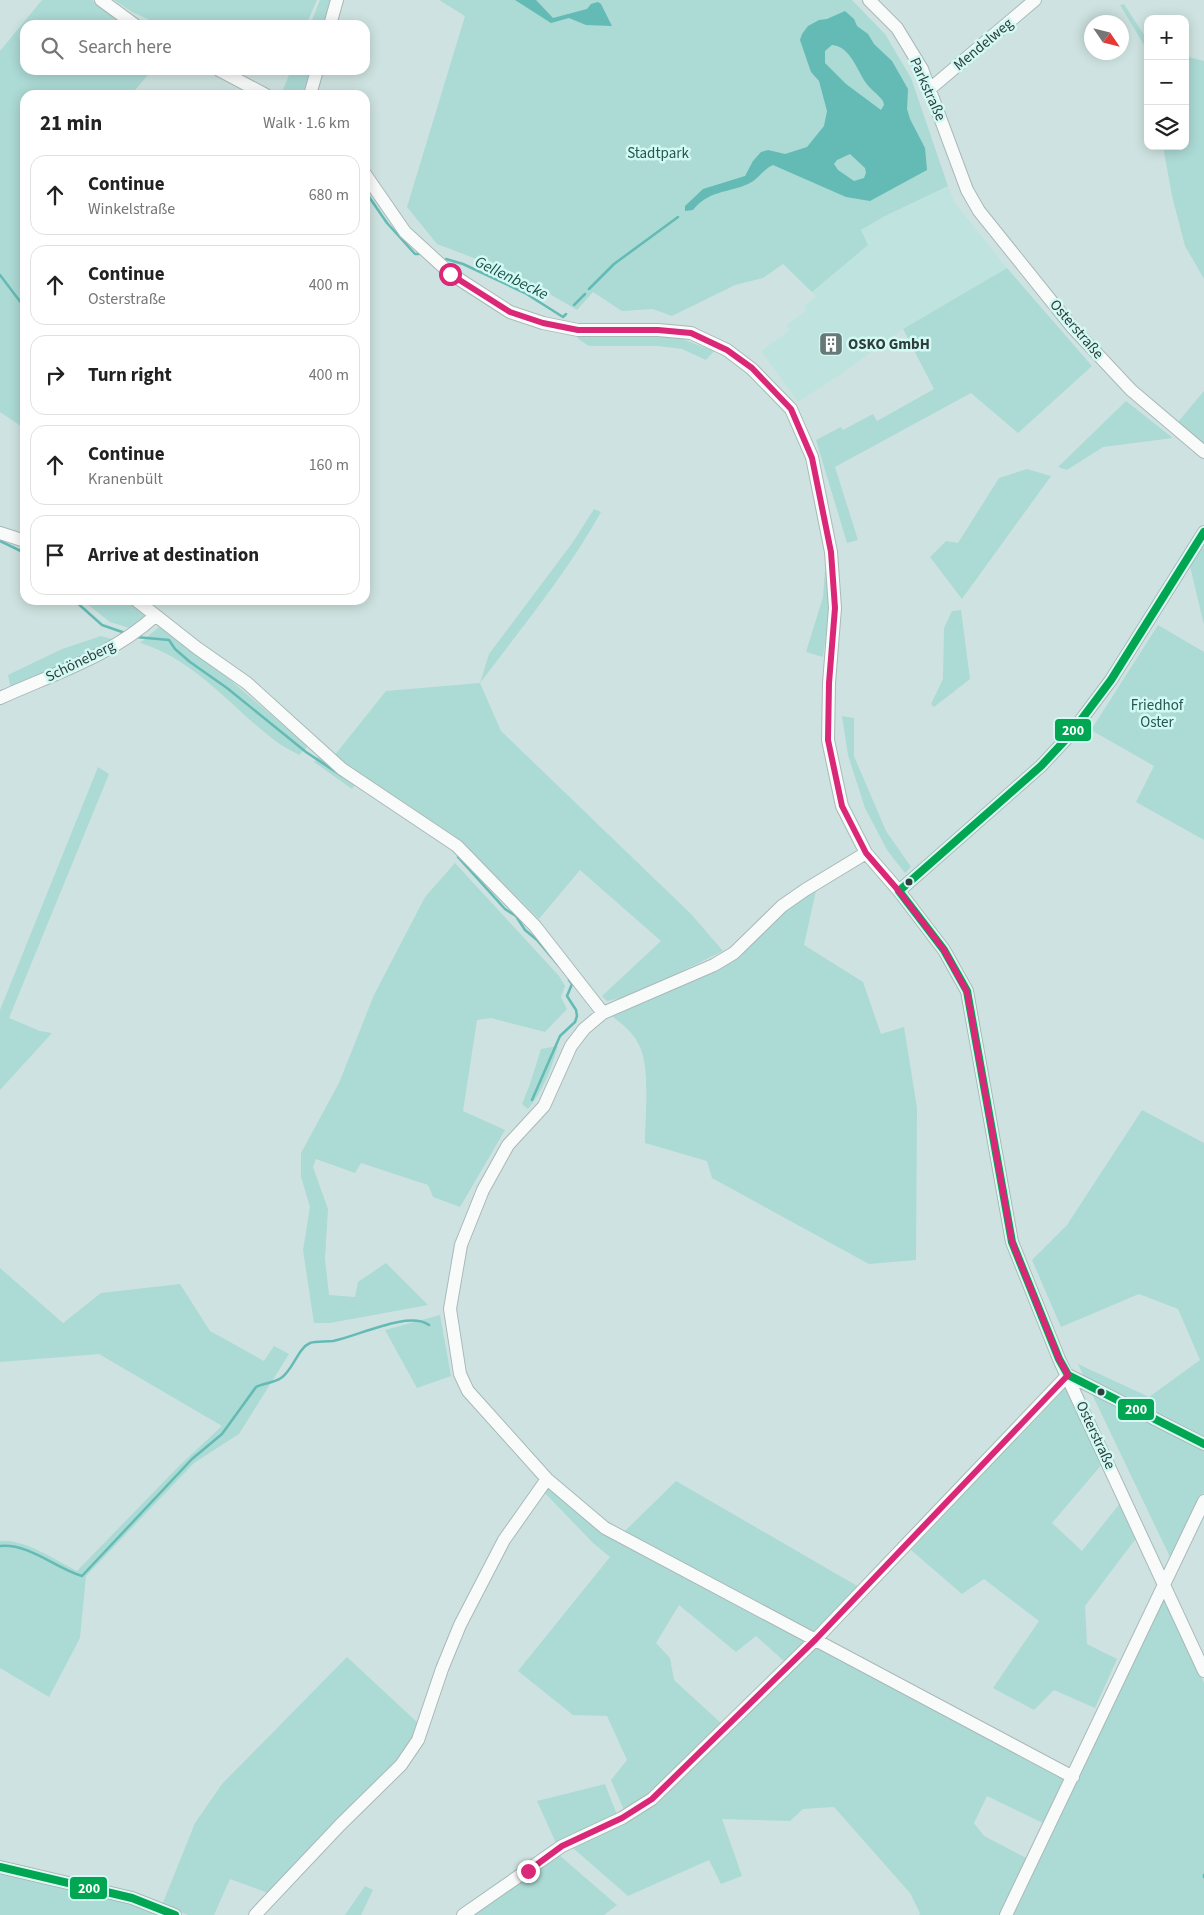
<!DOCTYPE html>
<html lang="en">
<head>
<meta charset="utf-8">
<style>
  body { margin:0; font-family:"Source Sans 3",sans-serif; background:#f6f6f6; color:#222 }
  .controls { position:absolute; right:15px; top:15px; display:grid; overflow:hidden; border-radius:10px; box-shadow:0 2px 12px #0003 }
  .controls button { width:45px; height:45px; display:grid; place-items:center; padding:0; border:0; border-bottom:1px solid #e0e0e0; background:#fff; color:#222; font:25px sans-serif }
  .compass { position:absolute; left:1084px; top:15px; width:45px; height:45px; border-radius:50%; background:#fff; box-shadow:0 2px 12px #0003; rotate:125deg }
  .stop { position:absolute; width:15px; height:15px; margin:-11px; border:4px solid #db2777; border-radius:50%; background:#fff }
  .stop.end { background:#db2777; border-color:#fff; box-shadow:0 1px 5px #0008 }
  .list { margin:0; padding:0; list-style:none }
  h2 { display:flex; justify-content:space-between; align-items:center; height:65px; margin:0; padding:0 20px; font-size:21px }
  h2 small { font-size:16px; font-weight:400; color:#767676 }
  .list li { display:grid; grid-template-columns:32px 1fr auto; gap:15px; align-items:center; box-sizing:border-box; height:80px; margin:0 10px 10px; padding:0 10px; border:1px solid #e0e0e0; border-radius:15px }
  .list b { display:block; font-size:19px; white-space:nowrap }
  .list p { margin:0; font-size:16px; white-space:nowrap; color:#767676 }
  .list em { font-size:16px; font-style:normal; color:#767676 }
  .icon { flex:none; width:28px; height:28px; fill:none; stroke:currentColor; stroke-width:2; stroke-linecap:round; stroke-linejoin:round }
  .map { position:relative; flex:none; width:1204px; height:1915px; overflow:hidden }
  .search { position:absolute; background:#fff; box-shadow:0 2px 12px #0003; left:20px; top:20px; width:350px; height:55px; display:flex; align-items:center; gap:12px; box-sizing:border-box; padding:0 18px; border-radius:15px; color:#767676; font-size:19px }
  .panel { position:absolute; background:#fff; box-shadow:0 2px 12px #0003; left:20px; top:90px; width:350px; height:515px; border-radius:15px }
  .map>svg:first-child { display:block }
  .built { fill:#bfe4df }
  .green { fill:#acdad5 }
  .water { fill:#64bab4; fill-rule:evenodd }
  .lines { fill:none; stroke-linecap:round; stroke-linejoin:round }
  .stream { stroke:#64bab4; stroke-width:2.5 }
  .minor-casing { stroke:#a9b9b7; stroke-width:14 }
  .minor { stroke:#f8fbfa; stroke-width:12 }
  .bus-1-casing { stroke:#d2f9f4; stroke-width:11 }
  .bus-1 { stroke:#00a651; stroke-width:8 }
  .route { stroke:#db2777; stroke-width:6 }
  .bus-dot { fill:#2f3e3d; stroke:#d2f9f4; stroke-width:2 }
  .labels { text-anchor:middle; stroke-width:5; stroke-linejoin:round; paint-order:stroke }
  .street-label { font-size:15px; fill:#2f3e3d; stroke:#d2f9f4 }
  .park-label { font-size:15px; fill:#265651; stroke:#d2f9f4 }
  .poi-label { font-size:15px; font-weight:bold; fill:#2f3e3d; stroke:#d2f9f4; text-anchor:start }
  .water-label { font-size:16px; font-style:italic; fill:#1e4f4a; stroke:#d2f9f4 }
  .line-badge { stroke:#d2f9f4; stroke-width:2 }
  .badge-label { font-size:14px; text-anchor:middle; font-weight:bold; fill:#fff }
</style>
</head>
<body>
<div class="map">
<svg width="1204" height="1915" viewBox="0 0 1204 1915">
  <rect width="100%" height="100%" fill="#cee3e1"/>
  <path class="built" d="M948,186L955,203L1007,268L903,329L847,370L798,402L761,351L790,330L786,325L806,311L803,306L816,297L812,292L868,245L861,230L885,216Z"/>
  <path class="green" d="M42,0H92L123,25H25V70H152L131,95H25V429L0,412V51Z
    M114,0H317L306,25H161L132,12Z
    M320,0H332L324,25H310Z
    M439,0H852L885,34L911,78L948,186L885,216L861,230L868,245L812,292L783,264L763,278L735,285L672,316L653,309L622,311L593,292L577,310L516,274L437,244L407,207L465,16Z
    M1124,4L1148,41V56L1147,50L1120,5Z
    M1185,56L1204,61V279L1185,246L1172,196L1163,146H1185Z
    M291,70H310L302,95H288L282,92Z
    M1007,268L1092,366L1018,433L971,393L835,467L858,540L847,543L816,440L841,427L843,430L873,414L877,421L934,389L903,329Z
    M584,333L677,337L714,351L706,360L682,349L658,346H589L577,338Z
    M1204,391V443L1178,422Z
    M1126,401L1173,438L1103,447L1067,470L1058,467Z
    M1027,469L1051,476L962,599L930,557L946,541L958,543L999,478Z
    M594,509L601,512C567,573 522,627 480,683L501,731L691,914L723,951L631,996L607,1001L602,996L661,941L580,870L539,919L456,837L334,756L386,691L480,683L489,654L573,542Z
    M1204,539V625L1189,562Z
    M825,569C833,598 827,628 823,657L806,652L823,597Z
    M82,600H128L150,617L136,630L110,622Z
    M961,610L970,679L934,707L931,704L943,679L944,628L952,611Z
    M1158,625L1204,652V840L1136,802L1154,766L1091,730Z
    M160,626L196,651L308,746L299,755C290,750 280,745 273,739C230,706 194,659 140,643Z
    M101,636L119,641L11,689L8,675L62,649Z
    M842,716L854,718V756L886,831L911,867L905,873L887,850L865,808L848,755Z
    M320,754L357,782L352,789L314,762Z
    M98,767L109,774L9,1018L40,1031L52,1033L0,1090V1010Z
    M455,863L559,976L565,986L561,997L567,1009L545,1032L491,1018L477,1020L463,1111L505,1130L460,1207L433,1197L428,1185L361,1163L355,1173L316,1159L313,1167L328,1209L325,1259L329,1295L355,1297L358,1282L386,1263L428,1305L330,1323H314L303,1250L310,1207L301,1177V1153L339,1083L374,995L425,897Z
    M817,886L804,945L863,982L881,1034L904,1027L917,1108L916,1260L869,1264L712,1178L707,1161L645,1143C645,1117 651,1065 638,1043C631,1030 619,1021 607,1013L713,968L784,907Z
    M558,1046C551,1069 543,1091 528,1109L522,1104L530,1084L541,1049Z
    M1142,1110L1204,1143V1440L1085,1379L1078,1364L1149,1397L1200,1360L1178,1309L1139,1294L1061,1327L1032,1260L1067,1225Z
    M0,1268L63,1323L101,1293L180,1284L210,1331L264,1361L274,1346L289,1354L239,1434L194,1463L86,1576L80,1638L49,1697L0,1668V1541C25,1539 55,1560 77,1571L178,1467L222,1426L99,1354L0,1362Z
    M440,1315L451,1376L417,1388L385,1330Z
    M1067,1384L1103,1463L1052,1523L1082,1551L1121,1502L1137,1537L1085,1606L1087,1644L1117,1659L1095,1708L1054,1690L1034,1710L993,1688L1039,1621L984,1579L962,1594L911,1550Z
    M1090,1390L1204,1449V1492L1171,1559Z
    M676,1481L859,1587L814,1633L623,1533Z
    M547,1485L601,1529L809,1641L785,1662L756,1636L736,1652L679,1605L656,1643L670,1658L674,1680L722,1724L649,1794L624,1810L611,1780L627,1760L607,1716L573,1715L518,1671L610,1557L593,1543L543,1491Z
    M1164,1594L1204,1683V1915H1011Z
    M816,1645L1067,1779L1045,1824L987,1796L974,1823L984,1836L1028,1859L1001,1915H919L920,1913L910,1893L834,1807L803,1809L790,1821L722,1819L742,1876L721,1884L709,1860L628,1896L573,1848L623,1823Z
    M347,1657L418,1723L414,1736L398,1762L268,1893L230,1879L214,1915H188L162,1905L195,1823L222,1784Z
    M605,1784L617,1815L556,1843L537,1801Z
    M559,1855L617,1905L604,1915H471Z
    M0,1872L130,1903L158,1915H0Z
    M365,1886L373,1890L361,1915H345Z"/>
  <path class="water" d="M515,0H536L553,18L587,9L591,4L598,2L601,4L612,26L586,25L569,18L551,23Z
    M845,11L854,19L857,26L868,34L874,44L892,61L908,89L907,109L910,119L925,148L927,170L870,201L846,197L773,165C763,169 758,180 748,184C728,193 709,190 693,210L685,211V206L703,189L745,176L753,161L761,152L768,150L785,154L807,147L824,126L827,111L819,81L811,72L800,40L802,34L808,26L819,20L827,19ZM832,45C850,46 857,70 866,83C871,90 878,94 883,101L884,105L881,110L846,84L825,63V51ZM850,154L865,168L866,173L864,178L854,181L838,170L834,164L837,160Z"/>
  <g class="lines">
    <path class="stream" d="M365,191L387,223L415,254H419
      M446,259L463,264L525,293L563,317L566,314
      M0,275L25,308
      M589,289L614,264L678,217
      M574,305L585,294
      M0,541L25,553
      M74,600L102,625L125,633
      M136,637L169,640L175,649L190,662L227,688L306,752L342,776
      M458,857L505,909L516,916L525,930L537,940L559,966
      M532,1100L560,1036L575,1022L577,1016L576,1010L567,996L572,984L569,980
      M0,1546C29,1543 55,1568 82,1576L192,1459L222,1434L256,1387C264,1383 274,1383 281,1378C293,1370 298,1348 310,1343C317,1341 326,1342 333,1341C356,1337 409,1310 429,1325
      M1204,1875V1877"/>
    <defs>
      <path id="minor" d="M101,0L135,25
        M869,0L897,28L922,69L967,190L979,211L1073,328L1131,390L1204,452
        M330,25L337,0
        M219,70L266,95
        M931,88L1035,0
        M310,95L317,70
        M365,174L405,232L451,274L510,312L543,323L578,330H658L691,333L727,350L752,369L791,409L812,457L831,552L835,608L829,683L828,740L842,806L866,853L899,891L944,950L967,991L1012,1242L1059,1359L1204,1671
        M0,533L25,541
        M136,600L197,648L247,683L342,769L457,846L535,926L603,1013
        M0,698C53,674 111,656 155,616
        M866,853L805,890L782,906L734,953L714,965L603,1013L584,1029L571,1046L544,1106L508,1145L483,1190L461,1245L450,1309L460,1374L468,1391L547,1479L605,1528L1073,1777
        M899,891L1041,766L1069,736L1111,680L1204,532
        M1068,1375L1204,1444
        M0,1867L132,1898L175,1915
        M255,1915L340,1825L401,1765L418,1740L442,1669L460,1625L504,1540L547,1479
        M463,1915L562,1846L622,1818L652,1799L816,1639L1068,1375
        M1006,1915L1204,1501"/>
    </defs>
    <use href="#minor" class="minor-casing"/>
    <use href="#minor" class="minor"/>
    <defs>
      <path id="bus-1" d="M899,891L944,950L967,991L1012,1242L1059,1359L1068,1375
        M899,891L1041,766L1069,736L1111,680L1204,532
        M1068,1375L1204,1444
        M0,1867L132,1898L175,1915"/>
    </defs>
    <use href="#bus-1" class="bus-1-casing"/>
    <use href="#bus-1" class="bus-1"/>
  </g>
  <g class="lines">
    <path class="route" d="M450,274L510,312L543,323L578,330H658L691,333L727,350L752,368L791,409L812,458L831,552L835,608L829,683L828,740L842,806L866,853L898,890L944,950L967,992L1012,1242L1059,1359L1068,1375L816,1639L652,1799L622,1818L562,1846L528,1871"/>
  </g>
  <defs>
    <symbol id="building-square" viewBox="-11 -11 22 22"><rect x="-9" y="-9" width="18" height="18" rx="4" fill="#677876" stroke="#d2f9f4"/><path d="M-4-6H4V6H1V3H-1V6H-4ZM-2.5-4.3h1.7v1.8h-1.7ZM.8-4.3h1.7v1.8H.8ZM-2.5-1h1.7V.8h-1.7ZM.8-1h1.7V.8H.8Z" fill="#fff"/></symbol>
  </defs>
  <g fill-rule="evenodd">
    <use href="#building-square" x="817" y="330" width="28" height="28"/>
  </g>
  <g class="bus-dot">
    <circle cx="909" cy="882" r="4.5"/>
    <circle cx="1101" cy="1392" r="4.5"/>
  </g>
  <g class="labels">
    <g class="street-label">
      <text transform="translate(983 44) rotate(-40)" y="5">Mendelweg</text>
      <text transform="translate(928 89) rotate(66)" y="5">Parkstraße</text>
      <text transform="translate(1077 329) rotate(49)" y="5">Osterstraße</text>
      <text transform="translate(80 661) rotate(-26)" y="5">Schöneberg</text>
      <text transform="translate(1096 1435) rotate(65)" y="5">Osterstraße</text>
    </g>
    <g class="park-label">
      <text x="658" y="158">Stadtpark</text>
      <text x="1157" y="710">Friedhof<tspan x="1157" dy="17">Oster</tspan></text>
    </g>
    <g class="poi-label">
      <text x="848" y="349">OSKO GmbH</text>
    </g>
    <g class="water-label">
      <text transform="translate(512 277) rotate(26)" y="6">Gellenbecke</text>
    </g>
  </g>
  <g class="line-badge">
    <rect x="1054" y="718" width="38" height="24" rx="5" fill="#00a651"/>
    <rect x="1117" y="1398" width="38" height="23" rx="5" fill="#00a651"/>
    <rect x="69" y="1876" width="39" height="24" rx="5" fill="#00a651"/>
  </g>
  <g class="badge-label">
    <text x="1073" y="735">200</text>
    <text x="1136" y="1414">200</text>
    <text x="89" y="1893">200</text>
  </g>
</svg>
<div class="controls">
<button>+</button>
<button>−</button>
<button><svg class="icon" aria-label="layers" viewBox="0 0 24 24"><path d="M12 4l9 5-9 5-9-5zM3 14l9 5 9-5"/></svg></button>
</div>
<svg class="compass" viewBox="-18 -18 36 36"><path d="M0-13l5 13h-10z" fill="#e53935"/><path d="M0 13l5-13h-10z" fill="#767676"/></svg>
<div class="stop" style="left:450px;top:274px"></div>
<div class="stop end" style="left:528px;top:1871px"></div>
<div class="search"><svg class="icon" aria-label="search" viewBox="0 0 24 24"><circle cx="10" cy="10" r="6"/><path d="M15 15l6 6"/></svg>Search here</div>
<section class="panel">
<h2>21 min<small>Walk · 1.6 km</small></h2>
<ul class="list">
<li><svg class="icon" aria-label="ahead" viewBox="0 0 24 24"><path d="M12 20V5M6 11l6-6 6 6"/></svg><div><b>Continue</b><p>Winkelstraße</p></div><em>680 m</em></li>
<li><svg class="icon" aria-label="ahead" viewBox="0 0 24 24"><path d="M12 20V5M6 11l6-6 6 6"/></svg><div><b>Continue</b><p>Osterstraße</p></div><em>400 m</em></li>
<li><svg class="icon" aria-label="right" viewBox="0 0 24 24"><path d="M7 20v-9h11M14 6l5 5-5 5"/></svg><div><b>Turn right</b></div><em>400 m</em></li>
<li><svg class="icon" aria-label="ahead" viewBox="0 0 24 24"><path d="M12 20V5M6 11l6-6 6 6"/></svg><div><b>Continue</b><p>Kranenbült</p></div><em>160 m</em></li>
<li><svg class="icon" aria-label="arrive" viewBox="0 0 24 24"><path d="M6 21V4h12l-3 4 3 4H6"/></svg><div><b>Arrive at destination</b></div></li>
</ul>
</section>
</div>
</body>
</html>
